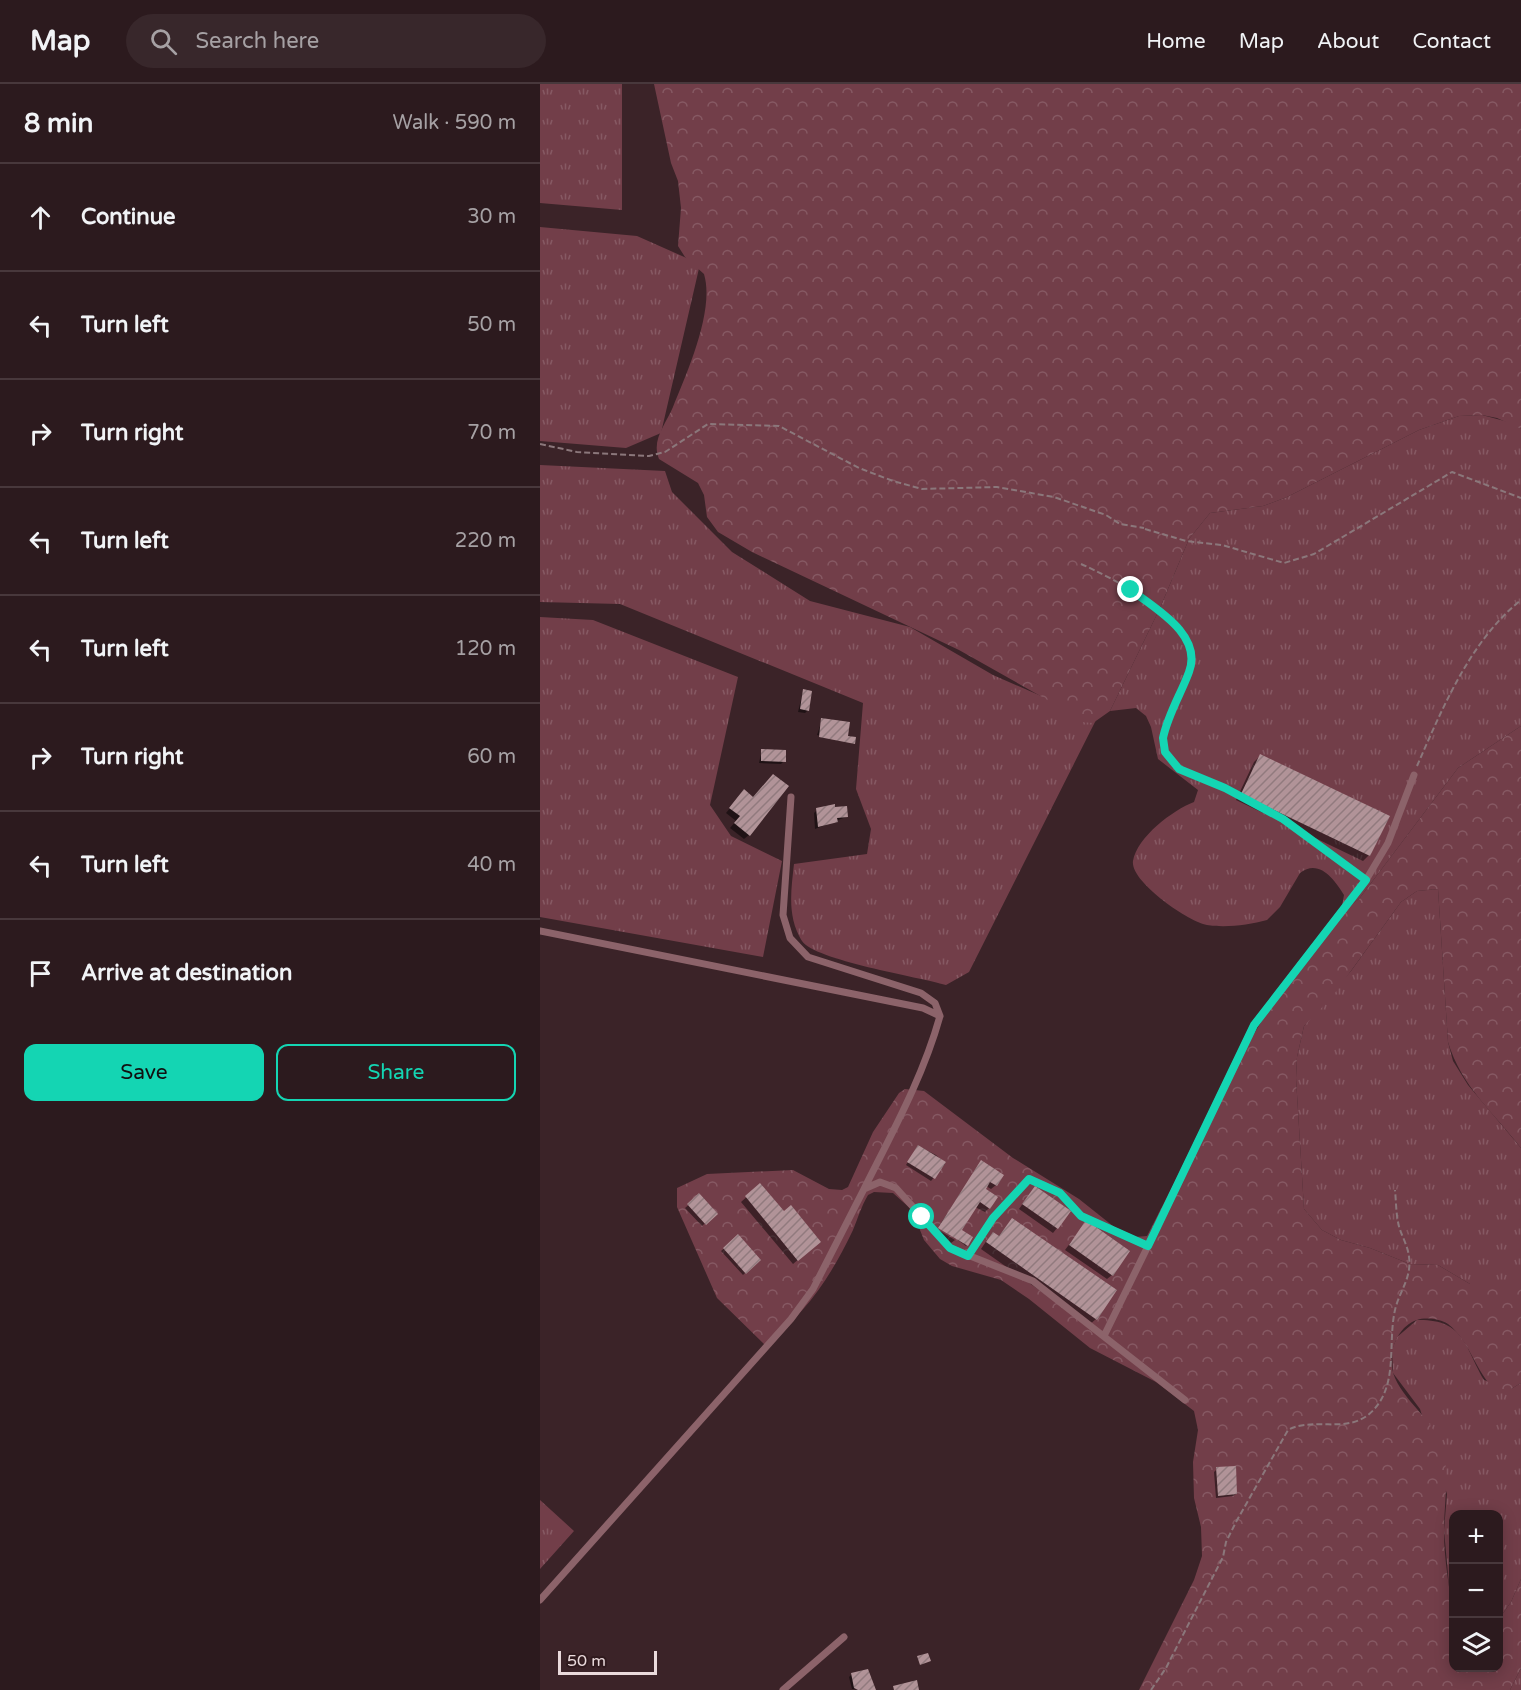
<!DOCTYPE html>
<html lang="en">
<head>
<meta charset="utf-8">
<style>
  body { margin:0; font-family:"Varela Round",sans-serif; background:#38272b; color:#f1f3f6 }
  .controls { position:absolute; right:18px; bottom:18px; display:grid; overflow:hidden; border-radius:12px; box-shadow:0 3px 15px #0003 }
  .controls button { width:54px; height:54px; display:grid; place-items:center; padding:0; border:0; border-bottom:2px solid #48383c; background:#2c1a1e; color:#f1f3f6; font:30px sans-serif }
  .scale { position:absolute; left:18px; bottom:15px; width:99px; box-sizing:border-box; padding-left:6px; border:3px solid #eadadc; border-top:0; font-size:16px; line-height:21px; white-space:nowrap; color:#eadadc; -webkit-text-stroke:4px #301a1e; paint-order:stroke }
  .stop { position:absolute; width:18px; height:18px; margin:-14px; border:4px solid #14d5b3; border-radius:50%; background:#fff }
  .stop.end { background:#14d5b3; border-color:#fff; box-shadow:0 2px 6px #0008 }
  .list { margin:0; padding:0; list-style:none }
  h2 { display:flex; justify-content:space-between; align-items:center; height:78px; margin:0; padding:0 24px; font-size:26px }
  h2 small { font-size:20px; font-weight:400; color:#a6a1a4 }
  .list li { display:grid; grid-template-columns:39px 1fr auto; gap:18px; align-items:center; box-sizing:border-box; height:108px; padding:0 24px; border-top:2px solid #48383c }
  .list b { display:block; font-size:22px; white-space:nowrap }
  .list em { font-size:20px; font-style:normal; color:#a6a1a4 }
  .actions { display:flex; gap:12px; padding:18px 24px }
  .actions a { flex:1; padding:14px 0; border:2px solid #14d5b3; border-radius:12px; text-align:center; font-size:21px; color:#14d5b3 }
  .actions .main { background:#14d5b3; color:#111 }
  .icon { flex:none; width:33px; height:33px; fill:none; stroke:currentColor; stroke-width:2; stroke-linecap:round; stroke-linejoin:round }
  .map { position:relative; flex:none; width:981px; height:1606px; overflow:hidden }
  header { display:flex; align-items:center; gap:36px; box-sizing:border-box; height:84px; padding:0 30px; background:#2c1a1e; border-bottom:2px solid #48383c }
  header strong { font-size:28px }
  nav { display:flex; gap:33px; margin-inline-start:auto; font-size:21px }
  .search { width:420px; height:54px; background:#38272b; display:flex; align-items:center; gap:15px; box-sizing:border-box; padding:0 21px; border-radius:33px; color:#a6a1a4; font-size:22px }
  main { display:flex }
  aside { flex:1; background:#2c1a1e }
  .map>svg:first-child { display:block }
  .grass { fill:url(#grass-tufts) }
  .forest { fill:url(#forest-crowns) }
  .shadow { fill:#0007 }
  .building { fill:url(#building-hatch) }
  .lines { fill:none; stroke-linecap:round; stroke-linejoin:round }
  .path { stroke:#8b777b; stroke-width:2; stroke-dasharray:6 3; stroke-linecap:butt }
  .service { stroke:#8c636a; stroke-width:7 }
  .route { stroke:#14d5b3; stroke-width:8 }
</style>
</head>
<body>
<header>
<strong>Map</strong>
<div class="search"><svg class="icon" aria-label="search" viewBox="0 0 24 24"><circle cx="10" cy="10" r="6"/><path d="M15 15l6 6"/></svg>Search here</div>
<nav><a>Home</a><a>Map</a><a>About</a><a>Contact</a></nav>
</header>
<main>
<aside>
<h2>8 min<small>Walk · 590 m</small></h2>
<ul class="list">
<li><svg class="icon" aria-label="ahead" viewBox="0 0 24 24"><path d="M12 20V5M6 11l6-6 6 6"/></svg><div><b>Continue</b></div><em>30 m</em></li>
<li><svg class="icon" aria-label="left" viewBox="0 0 24 24"><path d="M17 20v-9H6M10 6l-5 5 5 5"/></svg><div><b>Turn left</b></div><em>50 m</em></li>
<li><svg class="icon" aria-label="right" viewBox="0 0 24 24"><path d="M7 20v-9h11M14 6l5 5-5 5"/></svg><div><b>Turn right</b></div><em>70 m</em></li>
<li><svg class="icon" aria-label="left" viewBox="0 0 24 24"><path d="M17 20v-9H6M10 6l-5 5 5 5"/></svg><div><b>Turn left</b></div><em>220 m</em></li>
<li><svg class="icon" aria-label="left" viewBox="0 0 24 24"><path d="M17 20v-9H6M10 6l-5 5 5 5"/></svg><div><b>Turn left</b></div><em>120 m</em></li>
<li><svg class="icon" aria-label="right" viewBox="0 0 24 24"><path d="M7 20v-9h11M14 6l5 5-5 5"/></svg><div><b>Turn right</b></div><em>60 m</em></li>
<li><svg class="icon" aria-label="left" viewBox="0 0 24 24"><path d="M17 20v-9H6M10 6l-5 5 5 5"/></svg><div><b>Turn left</b></div><em>40 m</em></li>
<li><svg class="icon" aria-label="arrive" viewBox="0 0 24 24"><path d="M6 21V4h12l-3 4 3 4H6"/></svg><div><b>Arrive at destination</b></div></li>
</ul>
<div class="actions"><a class="main">Save</a><a>Share</a></div>
</aside>
<div class="map">
<svg width="981" height="1606" viewBox="0 0 981 1606">
  <defs>
    <pattern id="grass-tufts" width="24" height="20" patternUnits="userSpaceOnUse" patternTransform="scale(1.5)"><rect width="24" height="20" fill="#723e49"/><path d="M3 7l-1-3M5 7V3M7 7l1-3M15 17l-1-3M17 17v-4M19 17l1-3" fill="none" stroke="#865963"/></pattern>
    <pattern id="forest-crowns" width="20" height="18" patternUnits="userSpaceOnUse" patternTransform="scale(1.5)"><rect width="20" height="18" fill="#723e49"/><path d="M2 6a3 3 0 1 1 6 0M12 15a3 3 0 1 1 6 0" fill="none" stroke="#865963"/></pattern>
    <pattern id="building-hatch" width="6" height="6" patternUnits="userSpaceOnUse" patternTransform="scale(1.5)"><rect width="6" height="6" fill="#b19398"/><path d="M-1 1l2-2M0 6l6-6M5 7l2-2" fill="none" stroke="#917a7e"/></pattern>
  </defs>
  <rect width="100%" height="100%" fill="#3b2328"/>
  <path class="grass" d="M0,0H82V126L0,119Z
    M0,143L97,152L160,180L121,349L86,364L0,357Z
    M942,331L972,339L981,345V642L918,684L819,815L801,828L804,811C795,796 779,774 760,789L740,823L727,836C709,841 685,844 667,841C649,838 590,798 593,777C597,753 633,726 654,718L658,706L618,675L611,643L606,632L596,624L570,627L620,524L649,455L670,429L723,422L747,413L879,346L919,332Z
    M0,381L125,387L132,408L192,468L270,517L370,543L453,591L556,636L429,888L406,901C379,893 274,876 262,857C247,833 251,807 254,780L327,770L331,745L316,705L323,619L80,520L0,518Z
    M0,533L53,536L198,593L170,721L191,752L242,777L223,873L0,833Z
    M898,805L908,958L913,977L928,1001L981,1064V1200H930L898,1181L870,1180L830,1164L801,1156L782,1146L764,1125L756,994L757,973L764,942L769,936L811,887L861,818L877,807Z
    M877,1236C924,1235 924,1261 944,1296L971,1305L981,1299V1495L971,1518L959,1535L958,1430H914L913,1532L911,1524L904,1446L907,1410L880,1325L853,1289L852,1266L857,1253Z
    M0,1416L34,1447L0,1485Z
    M981,1584V1606H970Z"/>
  <path class="forest" d="M114,0H981V345L957,334L942,331L919,332L879,346L747,413L723,422L670,429L649,455L620,524L570,627L553,639L541,638L511,618L419,566L212,468L178,448L167,433L164,411L158,399L119,375C111,356 126,340 133,323C147,289 175,226 164,190L145,173L138,162L141,124L138,97L131,79Z
    M981,642V1064C954,1029 921,1002 908,958L898,805L877,807L861,818L792,913L764,942L757,973L756,994L764,1125L782,1146L801,1156L830,1164L870,1180L898,1181L930,1200H981V1299L971,1305L955,1306C935,1287 930,1257 908,1240C901,1235 885,1233 877,1236C855,1243 846,1274 855,1294C867,1321 897,1338 904,1370C909,1396 904,1421 904,1447C904,1477 910,1505 913,1533C915,1550 913,1567 914,1584H958L959,1535L971,1518L981,1495V1584L970,1606H599L654,1496L662,1472L661,1443L654,1414L653,1378L658,1346L654,1327L616,1298L550,1264L489,1215L461,1196L412,1182L400,1175L384,1156L372,1126L353,1109L334,1108L328,1111C321,1123 318,1134 313,1146C290,1194 267,1228 225,1261L177,1214L137,1123V1104L167,1090L253,1086L289,1105L302,1106L308,1103L333,1048L359,1009L365,1005L384,1007L473,1074L539,1115L583,1150L595,1153L607,1152L691,988L729,925L755,893L801,828L819,815L918,684Z"/>
  <path class="shadow" d="M263,607L268,626L265,629L258,628Z
    M282,636L306,653L313,658L277,651Z
    M222,666L244,677L241,680L219,679Z
    M720,672L829,771L823,777L696,716L714,678Z
    M200,712L209,751L204,755L190,744L196,737L186,729Z
    M277,726L306,733L275,745L274,729Z
    M378,1062L396,1071L405,1080L391,1097L366,1081Z
    M441,1078L456,1101L451,1105L446,1102L444,1106L449,1124L445,1128L435,1123L420,1147L431,1154L426,1162L399,1142Z
    M220,1101L274,1162L253,1180L201,1118Z
    M491,1108L517,1144L513,1149L479,1125Z
    M159,1112L175,1130L162,1142L145,1124Z
    M472,1135L556,1235L549,1241L441,1165L447,1156L458,1153Z
    M546,1138L572,1191L567,1195L525,1166Z
    M397,1145L415,1156L411,1159L395,1149Z
    M198,1153L219,1176L203,1191L181,1167Z
    M677,1385L696,1410L693,1412L676,1414L674,1388Z
    M312,1590L334,1606L312,1605L309,1593Z"/>
  <path class="building" d="M263,605L272,607L269,627L260,625Z
    M281,634L310,638L308,652L316,653L315,660L279,653Z
    M221,665L246,666V678L221,677Z
    M720,670L850,732L830,772L701,710Z
    M233,690L249,702L210,752L194,739L200,732L189,724L204,705L213,713Z
    M295,720V723L307,722L308,733L297,734L298,738L278,743L276,724Z
    M378,1061L406,1078L395,1095L367,1078Z
    M441,1076L464,1091L457,1102L450,1098L446,1105L458,1113L450,1125L440,1118L422,1146L433,1153L428,1162L398,1144Z
    M220,1099L244,1127L251,1121L281,1158L258,1177L205,1112Z
    M495,1102L531,1127L518,1145L482,1120Z
    M159,1109L178,1130L166,1141L147,1120Z
    M472,1134L577,1206L557,1236L446,1158L453,1148L459,1152Z
    M546,1136L590,1167L573,1192L529,1161Z
    M198,1150L221,1176L206,1190L183,1164Z
    M696,1382L697,1410L678,1412L676,1383Z
    M388,1569L391,1577L380,1581L377,1572Z
    M328,1585L336,1606H318L314,1604L311,1589Z
    M377,1596L379,1606H354L353,1602Z"/>
  <g class="lines">
    <path class="path" d="M0,360L37,368L109,372L125,368L168,340L239,342L319,384L353,397L382,405L457,403L514,413L566,431L580,440L604,444
      M605,445L646,457L682,461L744,479L774,470L912,388L981,414
      M541,480C573,494 652,535 652,574C653,607 605,643 630,676C641,691 662,693 678,700C730,723 775,756 819,791
      M877,682C903,623 930,557 981,516
      M611,1606L626,1584L683,1473L686,1458L696,1438L748,1346C771,1333 805,1349 828,1331C860,1305 847,1261 855,1226C859,1208 872,1194 869,1173C868,1161 860,1150 858,1138C856,1128 856,1116 855,1106"/>
    <path class="service" d="M251,713L243,831L250,854L268,873L381,909L395,919L400,932
      M0,847L383,924L400,932C383,993 352,1049 324,1105
      M608,1162L714,941L826,796L848,759L874,691
      M428,1172L453,1134L489,1095L520,1109L541,1132L608,1162L564,1252
      M0,1516L251,1235L273,1205L324,1105L340,1098L356,1104L410,1164L493,1197L645,1316
      M243,1606L304,1553"/>
  </g>
  <g class="lines">
    <path class="route" d="M382,1133L410,1164L428,1172L453,1134L489,1095L520,1109L541,1132L608,1162L714,941L826,796L743,735L685,704L639,685L625,668L623,654C628,630 641,610 649,588C663,551 616,525 591,506"/>
  </g>
</svg>
<div class="controls">
<button>+</button>
<button>−</button>
<button><svg class="icon" aria-label="layers" viewBox="0 0 24 24"><path d="M12 4l9 5-9 5-9-5zM3 14l9 5 9-5"/></svg></button>
</div>
<div class="scale">50 m</div>
<div class="stop" style="left:382px;top:1133px"></div>
<div class="stop end" style="left:591px;top:506px"></div>
</div>
</main>
</body>
</html>
